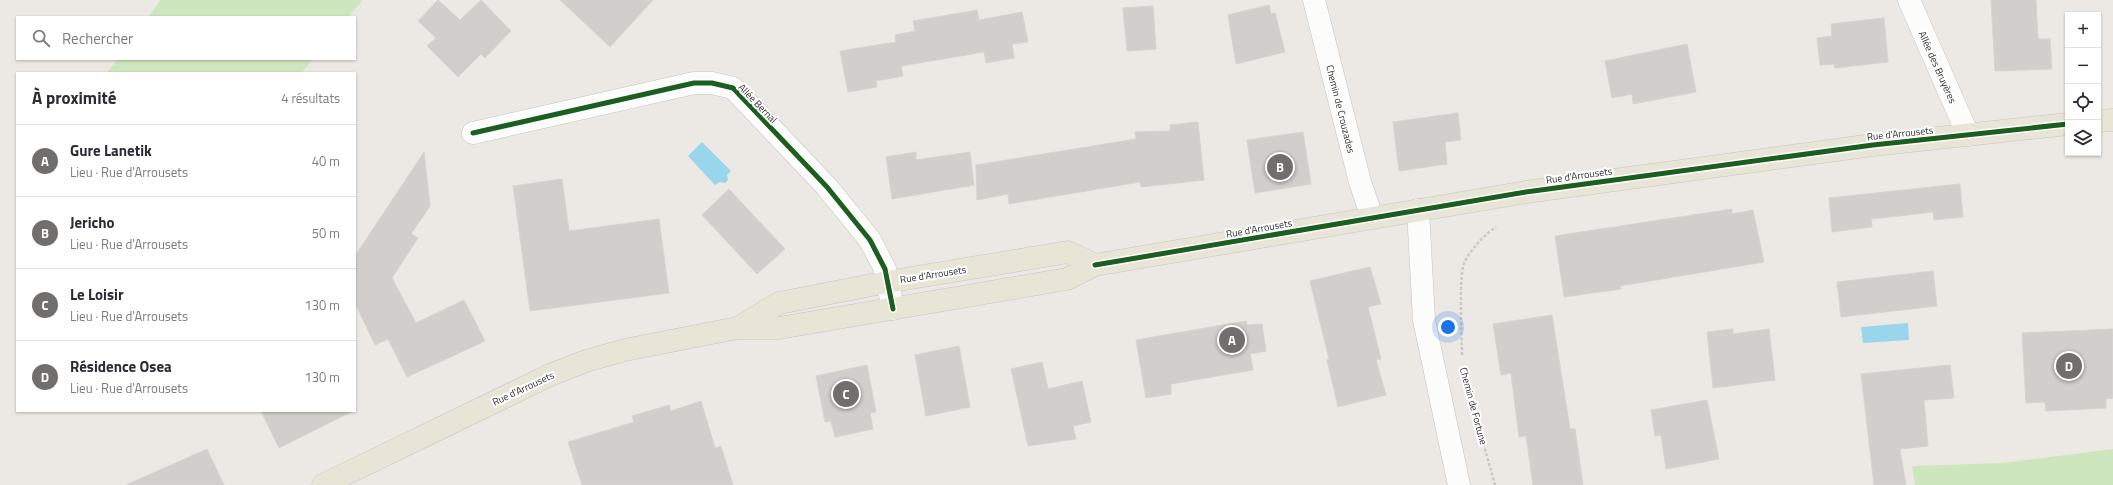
<!DOCTYPE html>
<html lang="fr">
<head>
<meta charset="utf-8">
<style>
  body { margin:0; font-family:"Titillium Web",sans-serif; background:#f2f2f3; color:#2b2b33 }
  .controls { position:absolute; right:12px; top:12px; display:grid; overflow:hidden; border-radius:0px; box-shadow:0 1px 3px #0004 }
  .controls button { width:36px; height:36px; display:grid; place-items:center; padding:0; border:0; border-bottom:1px solid #e1e1e2; background:#fff; color:#2b2b33; font:20px sans-serif }
  .you { position:absolute; left:1448px; top:327px; width:14px; height:14px; margin:-10px; border:3px solid #fff; border-radius:50%; background:#1a73e8; box-shadow:0 0 0 6px #1a73e833 }
  .badge { display:grid; place-items:center; width:26px; height:26px; border-radius:50%; background:#706f6e; color:#fff; font-size:13px; font-weight:700 }
  .pin { position:absolute; translate:-50% -50%; border:2px solid #fff; box-shadow:0 1px 4px #0006 }
  .list { margin:0; padding:0; list-style:none }
  h2 { display:flex; justify-content:space-between; align-items:center; height:52px; margin:0; padding:0 16px; font-size:17px }
  h2 small { font-size:13px; font-weight:400; color:#7c7c81 }
  .list li { display:grid; grid-template-columns:26px 1fr auto; gap:12px; align-items:center; box-sizing:border-box; height:72px; padding:0 16px; border-top:1px solid #e1e1e2 }
  .list b { display:block; font-size:15px; white-space:nowrap }
  .list p { margin:0; font-size:13px; white-space:nowrap; color:#7c7c81 }
  .list em { font-size:13px; font-style:normal; color:#7c7c81 }
  .icon { flex:none; width:22px; height:22px; fill:none; stroke:currentColor; stroke-width:2; stroke-linecap:round; stroke-linejoin:round }
  .map { position:relative; flex:none; width:2113px; height:485px; overflow:hidden }
  .search { position:absolute; background:#fff; box-shadow:0 1px 3px #0004; left:16px; top:16px; width:340px; height:44px; display:flex; align-items:center; gap:10px; box-sizing:border-box; padding:0 14px; border-radius:0px; color:#7c7c81; font-size:15px }
  .panel { position:absolute; background:#fff; box-shadow:0 1px 3px #0004; left:16px; top:72px; width:340px; height:340px; border-radius:0px }
  .map>svg:first-child { display:block }
  .green { fill:#cee6be }
  .water { fill:#99d6ec }
  .building { fill:#d1cecb; stroke:#d7d4d0 }
  .lines { fill:none; stroke-linecap:round; stroke-linejoin:round }
  .minor-casing { stroke:#c5c4c5; stroke-width:23 }
  .major-casing { stroke:#c6c5c4; stroke-width:23 }
  .path { stroke:#c9c9c8; stroke-width:2.5; stroke-dasharray:3 2; stroke-linecap:butt }
  .minor { stroke:#fcfcfb; stroke-width:22 }
  .major { stroke:#e8e4d6; stroke-width:22 }
  .cycleway-casing { stroke:#fff; stroke-width:8 }
  .cycleway { stroke:#1b5e20; stroke-width:5 }
  .labels { text-anchor:middle; stroke-width:4; stroke-linejoin:round; paint-order:stroke }
  .street-label { font-size:10px; fill:#2e2e2e; stroke:#fff }
</style>
</head>
<body>
<div class="map">
<svg width="2113" height="485" viewBox="0 0 2113 485">
  <rect width="100%" height="100%" fill="#ece8e4"/>
  <path class="green" d="M161,0H363L348,17H148Z
    M117,59H313L301,73H107Z
    M2113,449V485H1915L1912,466L2002,463Z"/>
  <path class="water" d="M702,142L731,171L727,175L728,180L725,183L720,182L715,185L688,156Z
    M1908,323L1909,340L1863,343L1861,327Z"/>
  <path class="building" d="M438,0L460,20L481,0L511,31L485,58L481,54L458,77L427,46L436,38L418,21Z
    M560,0H653L610,47Z
    M1991,0H2036L2038,39H2050L2052,69L1995,71Z
    M1269,5L1271,14L1275,13L1285,52L1236,64L1228,15Z
    M1153,6L1156,49L1127,51L1123,8Z
    M977,10L979,20L1022,12L1028,42L1012,44L1014,58L986,63L984,52L901,66L903,76L876,81L877,87L848,92L840,51L896,42L895,35L915,31L913,21Z
    M1884,18L1888,62L1835,68L1834,64L1820,65L1817,38L1832,36L1831,24Z
    M1687,44L1696,92L1633,104L1632,94L1612,98L1605,61Z
    M1458,113L1461,140L1445,142L1447,164L1399,171L1393,122Z
    M1198,122L1204,180L1141,187L1140,182L1009,204L1008,194L977,200L976,165L1136,139L1135,132L1170,131V125Z
    M1303,132L1311,184L1255,193L1247,140Z
    M424,152L430,206L411,234L418,238L392,278L416,323L464,300L485,341L407,377L388,339L375,345L355,303V256Z
    M916,152V160L970,152L974,185L892,199L886,157Z
    M562,179L569,231L659,219L669,293L530,311L513,186Z
    M1960,184L1963,217L1934,220L1933,212L1899,216L1871,219L1872,227L1832,232L1829,198Z
    M729,189L785,249L757,274L702,215Z
    M1732,209V214L1753,210L1764,262L1620,286L1621,289L1564,297L1555,236Z
    M1370,267L1381,304L1368,307L1381,359L1376,360L1386,395L1338,407L1327,360L1329,359L1310,281Z
    M1933,271L1937,306L1841,317L1837,282Z
    M1552,315L1570,429H1575L1583,485H1533L1526,436L1519,437L1511,373L1501,375L1493,324Z
    M1246,321L1247,325L1262,324L1266,351L1250,354L1253,370L1171,384V394L1146,398L1136,340Z
    M1733,329V334L1769,329L1775,380L1713,388L1707,332Z
    M2113,329V398L2106,399V408L2046,411L2045,402L2026,403L2022,333Z
    M959,346L970,407L926,416L915,355Z
    M1042,362L1048,389L1082,381L1091,422L1073,426L1076,439L1028,446L1011,369Z
    M867,365L876,412L870,413L873,429L835,437L831,421L825,422L816,376Z
    M1950,365L1954,398L1924,400L1928,446L1900,449L1906,485H1874L1861,374Z
    M1707,400L1719,459L1666,469L1661,435L1655,436L1651,410Z
    M701,401L715,448L721,446L733,485H582L568,442L634,422L632,416L669,405L671,411Z
    M261,411H353L279,448Z
    M207,449L224,485H126Z"/>
  <g class="lines">
    <defs>
      <path id="minor" d="M1314,0L1360,182L1372,217
        M1909,0L1968,135
        M473,133L694,83H712L733,88L827,187L870,240L885,269L893,309
        M1418,210L1424,320L1459,485"/>
      <path id="major" d="M2098,121L2113,120
        M738,328L779,303L887,282L1068,252L1095,265
        M323,485L550,375L586,361L625,350L737,328H779L1067,279L1095,265L1526,192L1873,145L2068,124"/>
    </defs>
    <use href="#minor" class="minor-casing"/>
    <use href="#major" class="major-casing"/>
    <path class="path" d="M1462,355C1462,338 1458,273 1465,261C1472,248 1484,235 1496,227
      M1474,410L1495,485"/>
    <use href="#minor" class="minor"/>
    <use href="#major" class="major"/>
    <defs>
      <path id="cycleway" d="M473,133L694,83H712L733,88L827,187L870,240L885,269L893,309
        M1095,265L1526,192L1873,145L2068,124"/>
    </defs>
    <use href="#cycleway" class="cycleway-casing"/>
    <use href="#cycleway" class="cycleway"/>
  </g>
  <g class="labels">
    <g class="street-label">
      <text transform="translate(1938 67) rotate(66)" y="4">Allée des Bruyères</text>
      <text transform="translate(758 103) rotate(46)" y="4">Allée Bernal</text>
      <text transform="translate(1341 109) rotate(76)" y="4">Chemin de Crouzades</text>
      <text transform="translate(1900 133) rotate(-6)" y="4">Rue d'Arrousets</text>
      <text transform="translate(1579 175) rotate(-8)" y="4">Rue d'Arrousets</text>
      <text transform="translate(1259 228) rotate(-10)" y="4">Rue d'Arrousets</text>
      <text transform="translate(933 274) rotate(-9)" y="4">Rue d'Arrousets</text>
      <text transform="translate(523 388) rotate(-25)" y="4">Rue d'Arrousets</text>
      <text transform="translate(1474 406) rotate(75)" y="4">Chemin de Fortune</text>
    </g>
  </g>
</svg>
<div class="controls">
<button>+</button>
<button>−</button>
<button><svg class="icon" aria-label="locate" viewBox="0 0 24 24"><circle cx="12" cy="12" r="6"/><path d="M12 2v4M12 18v4M2 12h4M18 12h4"/></svg></button>
<button><svg class="icon" aria-label="layers" viewBox="0 0 24 24"><path d="M12 4l9 5-9 5-9-5zM3 14l9 5 9-5"/></svg></button>
</div>
<div class="you"></div>
<div class="pin badge" style="left:1232px;top:340px">A</div>
<div class="pin badge" style="left:1280px;top:167px">B</div>
<div class="pin badge" style="left:846px;top:394px">C</div>
<div class="pin badge" style="left:2069px;top:366px">D</div>
<div class="search"><svg class="icon" aria-label="search" viewBox="0 0 24 24"><circle cx="10" cy="10" r="6"/><path d="M15 15l6 6"/></svg>Rechercher</div>
<section class="panel">
<h2>À proximité<small>4 résultats</small></h2>
<ul class="list">
<li><span class="badge">A</span><div><b>Gure Lanetik</b><p>Lieu · Rue d'Arrousets</p></div><em>40 m</em></li>
<li><span class="badge">B</span><div><b>Jericho</b><p>Lieu · Rue d'Arrousets</p></div><em>50 m</em></li>
<li><span class="badge">C</span><div><b>Le Loisir</b><p>Lieu · Rue d'Arrousets</p></div><em>130 m</em></li>
<li><span class="badge">D</span><div><b>Résidence Osea</b><p>Lieu · Rue d'Arrousets</p></div><em>130 m</em></li>
</ul>
</section>
</div>
</body>
</html>
